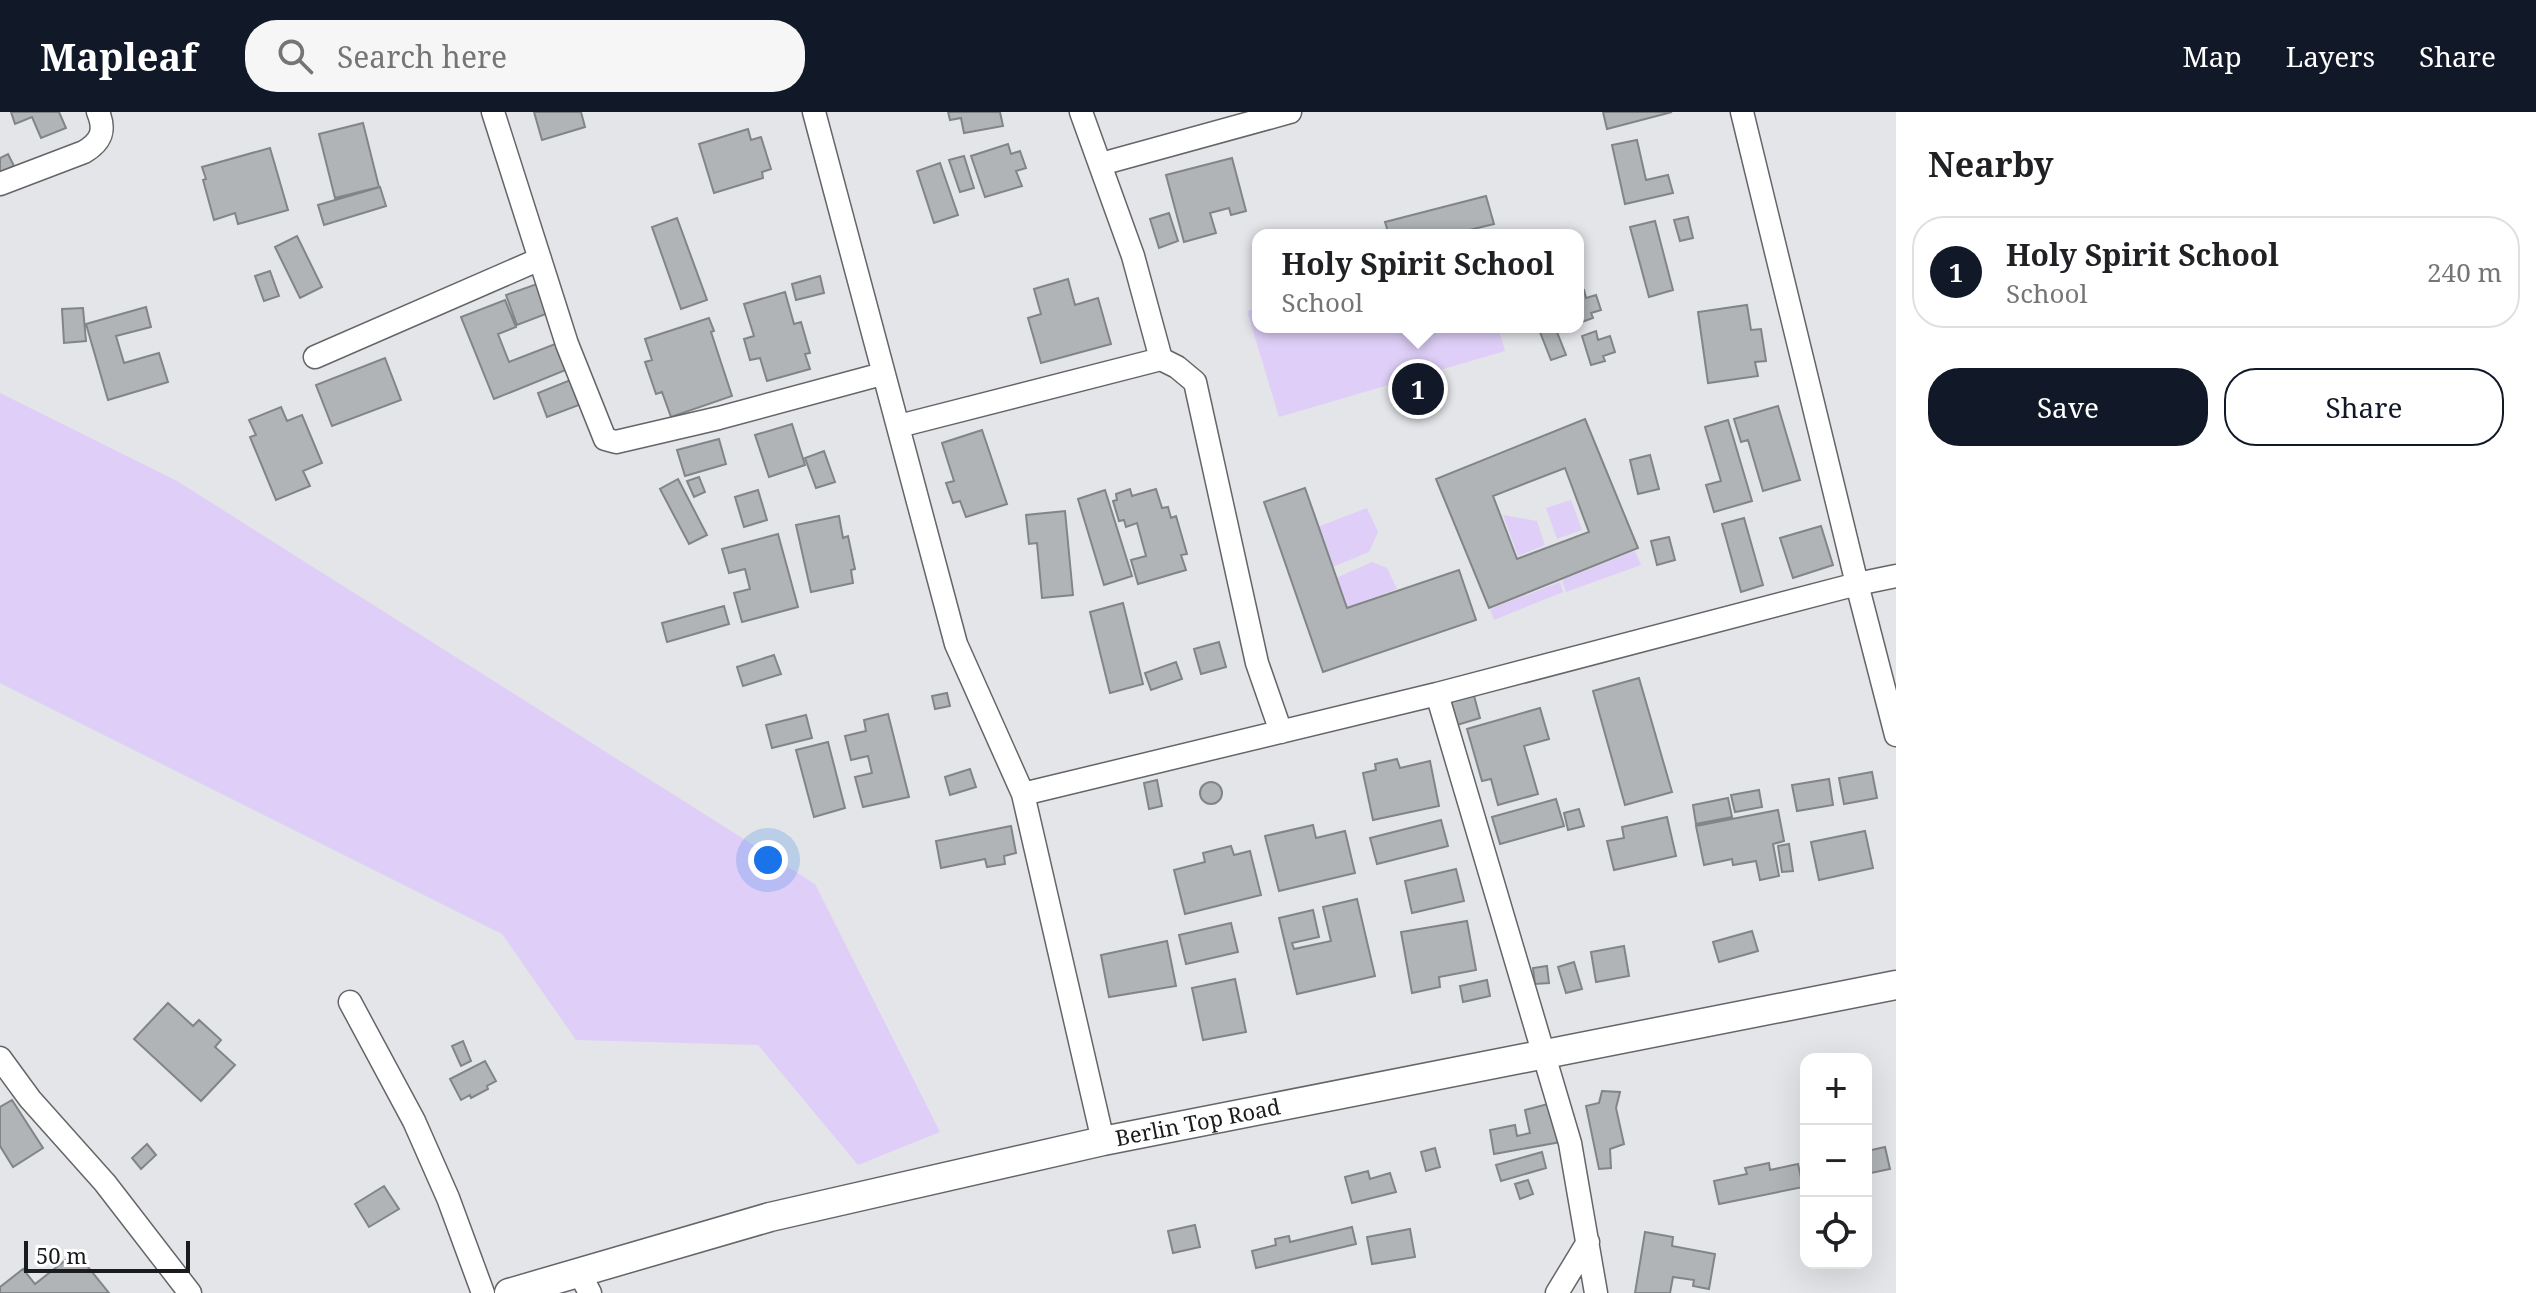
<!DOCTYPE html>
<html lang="en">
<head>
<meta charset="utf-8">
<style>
  body { margin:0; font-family:"Noto Serif",serif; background:#f6f6f6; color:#202124 }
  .controls { position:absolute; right:24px; bottom:24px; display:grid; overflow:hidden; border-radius:16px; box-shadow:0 8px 32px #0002 }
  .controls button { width:72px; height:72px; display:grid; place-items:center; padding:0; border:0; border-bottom:2px solid #e0e0e0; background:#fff; color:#202124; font:40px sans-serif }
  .scale { position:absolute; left:24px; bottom:20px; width:166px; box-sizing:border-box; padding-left:8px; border:4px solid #1a1b1c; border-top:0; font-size:22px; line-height:28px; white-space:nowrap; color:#1a1b1c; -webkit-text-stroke:6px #fff; paint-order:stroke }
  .you { position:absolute; left:768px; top:748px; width:28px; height:28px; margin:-20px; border:6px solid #fff; border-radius:50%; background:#1a73e8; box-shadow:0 0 0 12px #1a73e833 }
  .badge { display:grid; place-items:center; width:52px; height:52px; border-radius:50%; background:#111827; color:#fff; font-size:26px; font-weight:700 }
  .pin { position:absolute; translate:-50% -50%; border:4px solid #fff; box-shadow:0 2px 8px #0006 }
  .popup { position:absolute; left:1252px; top:117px; width:332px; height:104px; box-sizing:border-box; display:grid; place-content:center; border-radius:16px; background:#fff; filter:drop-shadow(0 2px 6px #0005); font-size:26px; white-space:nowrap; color:#757577 }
  .popup b { font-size:30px; color:#202124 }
  .popup::after { content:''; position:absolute; left:50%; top:100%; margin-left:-16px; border:16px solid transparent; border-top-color:#fff }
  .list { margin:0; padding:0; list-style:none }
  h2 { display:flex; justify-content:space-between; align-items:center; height:104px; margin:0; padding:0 32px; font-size:34px }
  h2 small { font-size:26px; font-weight:400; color:#757577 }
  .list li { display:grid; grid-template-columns:52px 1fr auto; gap:24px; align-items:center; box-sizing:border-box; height:112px; margin:0 16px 16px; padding:0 16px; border:2px solid #e0e0e0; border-radius:32px }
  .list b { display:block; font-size:30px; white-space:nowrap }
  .list p { margin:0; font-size:26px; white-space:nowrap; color:#757577 }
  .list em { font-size:26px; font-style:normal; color:#757577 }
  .actions { display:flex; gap:16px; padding:24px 32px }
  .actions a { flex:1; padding:18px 0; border:2px solid #111827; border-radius:32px; text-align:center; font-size:28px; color:#111827 }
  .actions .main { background:#111827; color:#fff }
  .icon { flex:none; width:44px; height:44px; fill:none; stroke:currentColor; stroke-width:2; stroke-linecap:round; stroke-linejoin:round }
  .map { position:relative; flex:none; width:1896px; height:1181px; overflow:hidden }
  header { display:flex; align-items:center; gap:48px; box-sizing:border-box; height:112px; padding:0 40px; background:#111827; color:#fff }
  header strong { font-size:38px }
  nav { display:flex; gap:44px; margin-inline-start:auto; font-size:28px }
  .search { width:560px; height:72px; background:#f6f6f6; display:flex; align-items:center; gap:20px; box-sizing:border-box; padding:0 28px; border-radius:32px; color:#757577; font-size:30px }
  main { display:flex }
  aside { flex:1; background:#fff }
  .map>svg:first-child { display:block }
  .green { fill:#dfcff8 }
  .building { fill:#b1b4b6; stroke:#828587; stroke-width:2; fill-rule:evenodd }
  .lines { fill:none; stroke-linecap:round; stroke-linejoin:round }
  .minor-casing { stroke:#636567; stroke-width:25 }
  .tertiary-casing { stroke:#636567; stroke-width:31 }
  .minor { stroke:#fff; stroke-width:22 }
  .tertiary { stroke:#fff; stroke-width:28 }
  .labels { text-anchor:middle; stroke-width:8; stroke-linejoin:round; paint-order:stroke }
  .street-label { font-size:22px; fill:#1a1b1c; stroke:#fff }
</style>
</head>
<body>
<header>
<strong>Mapleaf</strong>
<div class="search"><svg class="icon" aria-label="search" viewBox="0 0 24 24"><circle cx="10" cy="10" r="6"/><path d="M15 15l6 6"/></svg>Search here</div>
<nav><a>Map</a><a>Layers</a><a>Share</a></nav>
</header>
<main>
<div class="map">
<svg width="1896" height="1181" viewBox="0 0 1896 1181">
  <rect width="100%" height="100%" fill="#e3e5e8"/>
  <path class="green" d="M1258,196V215H1498L1505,239L1279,305L1247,199Z
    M0,281L177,369L815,772L940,1020L858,1053L758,933L576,928L502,822L0,571Z
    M1571,388L1582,418L1557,427L1546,396Z
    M1367,396L1378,420L1369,440L1330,456L1315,416Z
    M1503,403L1537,409L1545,433L1518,444Z
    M1635,439L1641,453L1566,480L1562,468Z
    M1372,450L1387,456L1397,477L1345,496L1334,467Z
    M1560,470L1563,480L1494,508L1490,497Z"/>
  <path class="building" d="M11,0H59L66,16L41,26L32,5L15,12Z
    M534,0H581L585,15L542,28Z
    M948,0H1000L1003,14L964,21L961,6L950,8Z
    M1603,0H1672L1607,17Z
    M363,11L379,75L335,86L319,22Z
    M748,17L751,28L761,25L771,57L762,60L763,66L714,81L699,32Z
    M1637,28L1646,68L1668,63L1673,81L1625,92L1612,33Z
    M1008,32L1011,42L1020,39L1026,56L1016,59L1022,74L985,85L971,44Z
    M270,36L288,98L238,112L235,101L214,108L203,68L206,67L202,55Z
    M8,42L14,54L0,61V46Z
    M964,44L974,76L960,80L949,48Z
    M1232,46L1246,99L1231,103L1229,96L1210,101L1216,121L1184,130L1166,63Z
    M940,51L958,103L934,111L917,59Z
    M380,75L386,94L324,113L318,93Z
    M1486,84L1494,112L1449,123H1389L1385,110Z
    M1169,101L1178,129L1159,136L1150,107Z
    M1688,105L1693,126L1680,129L1674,108Z
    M677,106L707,188L681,197L652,115Z
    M1655,109L1673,178L1649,185L1630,115Z
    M297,124L322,175L300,186L275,135Z
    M270,159L279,184L264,189L255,164Z
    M820,164L824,181L796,188L792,172Z
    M1068,167L1075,193L1098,186L1111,232L1041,251L1028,206L1041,202L1034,177Z
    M540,171L551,200L517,213L506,183Z
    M1584,178L1586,186L1596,183L1601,198L1591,201L1593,206L1579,211L1578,180Z
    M785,180L794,212L801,210L810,241L805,242L810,257L767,269L760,246L750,248L744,227L754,224L744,192Z
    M505,188L516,215L498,222L509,250L563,229L573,255L494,287L461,205Z
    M1747,193L1751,218L1761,217L1766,249L1755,250L1758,264L1708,271L1698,200Z
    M146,195L151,215L116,224L124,251L159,241L168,270L108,288L86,212Z
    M83,196L86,229L64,231L62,197Z
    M709,206L714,219L711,220L732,284L671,305L662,280L656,282L645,250L652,248L645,227Z
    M1538,215H1555L1566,243L1551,248Z
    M1596,219L1598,228L1610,224L1615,240L1603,244L1605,249L1591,253L1582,224Z
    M385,246L401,288L332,314L316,273Z
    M578,265L587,290L547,305L538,281Z
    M1778,294L1800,368L1763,379L1748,328L1741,330L1734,307Z
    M281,295L287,309L302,303L322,351L303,359L310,374L276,388L250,325L256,323L249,308Z
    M1585,307L1638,436L1489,496L1436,367ZM1565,356L1589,420L1517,447L1493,384Z
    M1728,308L1752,389L1714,400L1706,373L1721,369L1705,315Z
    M792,312L805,353L769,365L755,323Z
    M982,318L1007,392L966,405L960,389L953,391L946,371L954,369L942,331Z
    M719,327L726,352L685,364L677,338Z
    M824,339L835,370L816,376L805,346Z
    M1650,343L1659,377L1638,382L1630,348Z
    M699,365L705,380L694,385L687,369Z
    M678,367L707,423L689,432L660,377Z
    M1305,376L1347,496L1459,458L1476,508L1323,560L1264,390Z
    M1130,377L1132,384L1156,377L1162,396L1168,395L1171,406L1176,404L1187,442L1181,443L1186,458L1138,472L1131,448L1146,444L1137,411L1126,415L1124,408L1119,409L1113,389L1117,388L1116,382Z
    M758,378L767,408L744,415L735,385Z
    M1105,378L1132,464L1104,473L1078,387Z
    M1065,399L1073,483L1042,486L1037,431L1029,432L1026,403Z
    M839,404L843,426L848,424L855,457L851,458L853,471L811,480L796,413Z
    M1744,406L1763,473L1741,480L1722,412Z
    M1821,414L1833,453L1793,466L1780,426Z
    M778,422L798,495L742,510L734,481L750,477L745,457L729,461L722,437Z
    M1669,425L1675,448L1657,453L1651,429Z
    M1123,491L1143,572L1110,581L1090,500Z
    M724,494L729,512L667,530L662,511Z
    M1219,530L1226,555L1201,562L1194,537Z
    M774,543L781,562L743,574L737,555Z
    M1176,550L1182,567L1151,578L1145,561Z
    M1639,566L1672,680L1625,693L1593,579Z
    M1473,580L1480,606L1457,613L1450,586Z
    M947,581L950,594L935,597L932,584Z
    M1540,596L1549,627L1524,634L1538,682L1498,693L1491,667L1482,669L1467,617Z
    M888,602L909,685L863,695L855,665L872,661L868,644L851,648L845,624L866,619L864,608Z
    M806,603L812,626L772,636L766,613Z
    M828,630L845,696L814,705L796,638Z
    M1397,647L1400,656L1430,649L1439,694L1373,708L1363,661L1376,658L1375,652Z
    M970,657L976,675L950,683L945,665Z
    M1872,660L1877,686L1844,692L1839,666Z
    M1829,667L1833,693L1797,699L1792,673Z
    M1157,668L1162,694L1149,697L1144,671Z
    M1200 681a11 11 0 1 1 22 0a11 11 0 1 1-22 0Z
    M1759,678L1762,695L1735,700L1731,683Z
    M1728,686L1732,705L1696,712L1693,693Z
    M1556,687L1564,714L1500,732L1492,705Z
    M1579,697L1584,714L1568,718L1564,701Z
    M1778,698L1784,729L1773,732L1779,764L1760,768L1756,749L1733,753L1732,747L1704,753L1696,714Z
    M1667,705L1676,744L1614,758L1607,729L1624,726L1622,715Z
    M1441,708L1448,734L1377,752L1370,726Z
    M1313,713L1316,726L1345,719L1355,761L1279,779L1265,724Z
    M1011,714L1016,741L1004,744L1005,752L987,755L985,747L941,756L936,729Z
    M1865,719L1873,756L1819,768L1811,730Z
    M1789,732L1793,759L1782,760L1778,734Z
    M1231,734L1234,743L1250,739L1261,783L1185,802L1174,758L1205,750L1203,741Z
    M1456,757L1464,789L1412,801L1405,769Z
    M1357,787L1375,864L1297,882L1279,806L1313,798L1319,825L1292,831L1294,837L1331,829L1323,795Z
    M1467,809L1476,858L1439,865L1440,875L1412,881L1401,820Z
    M1231,811L1238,840L1186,852L1179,823Z
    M1752,819L1758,839L1719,850L1713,830Z
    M1167,829L1176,874L1109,885L1101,843Z
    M1624,834L1629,864L1596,870L1591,840Z
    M1574,850L1582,877L1566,881L1558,855Z
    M1547,854L1549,871L1535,872L1533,856Z
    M1235,867L1246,920L1203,928L1192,876Z
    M1487,868L1490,884L1463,890L1460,874Z
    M168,891L193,914L199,908L221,928L215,935L235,953L201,989L134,927Z
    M463,929L471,949L461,954L452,934Z
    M485,949L496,969L487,974L488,977L471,986L470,983L461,988L450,967Z
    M1602,979L1620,980L1616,996L1624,1032L1610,1037L1611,1056L1599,1057L1586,994L1599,991Z
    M12,988L43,1036L13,1055L0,1034V995Z
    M1548,992L1561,1030L1494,1042L1490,1018L1515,1013L1517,1024L1530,1021L1525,998Z
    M147,1032L156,1043L141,1057L132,1046Z
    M1885,1035L1890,1057L1866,1062V1036L1867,1039Z
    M1435,1036L1440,1055L1426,1059L1421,1040Z
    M1542,1040L1546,1056L1501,1069L1496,1053Z
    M1769,1051L1770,1058L1798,1052L1803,1075L1719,1092L1714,1069L1747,1062L1745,1056Z
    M1368,1059L1370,1067L1390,1061L1396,1080L1352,1091L1345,1065Z
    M1528,1068L1533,1082L1520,1087L1515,1072Z
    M384,1074L399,1097L369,1115L355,1092Z
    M1195,1113L1200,1135L1173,1141L1168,1119Z
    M1352,1115L1356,1132L1256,1156L1252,1139L1276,1133L1275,1127L1289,1124L1290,1130Z
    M1410,1117L1415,1145L1372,1152L1367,1125Z
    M1645,1120L1673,1125L1672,1134L1715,1142L1709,1177L1693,1174L1694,1168L1673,1165L1670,1181H1635Z
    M76,1140L109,1181H0V1175L23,1157L35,1172Z"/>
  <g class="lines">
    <defs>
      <path id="minor" d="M493,0L567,232L605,327L616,330L719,306L882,262
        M814,0L956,532L1023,682L1437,582
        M1081,0L1133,144L1161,247L1177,255L1195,270L1257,551L1281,620
        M1742,0L1857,472L1896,464
        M1101,52L1290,0
        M0,72L84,40C101,30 106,19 98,0
        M315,245L540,147
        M899,314L1161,247
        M1023,682L1103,1029
        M350,890L414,1009L448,1086L483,1181
        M0,946L30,987L105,1071L190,1181
        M579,1160L590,1181
        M1557,1181L1588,1130
        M1596,1181L1570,1031L1437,582L1857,472L1896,623"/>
      <g id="tertiary">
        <path id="s1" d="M509,1181L770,1105L1103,1029L1896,873"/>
      </g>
    </defs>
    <use href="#minor" class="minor-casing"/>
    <use href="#tertiary" class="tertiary-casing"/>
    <use href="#minor" class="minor"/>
    <use href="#tertiary" class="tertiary"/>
  </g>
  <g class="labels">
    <g class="street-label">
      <text dy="8" stroke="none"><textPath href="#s1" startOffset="710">Berlin Top Road</textPath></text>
    </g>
  </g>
</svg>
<div class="controls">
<button>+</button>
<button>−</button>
<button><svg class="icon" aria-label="locate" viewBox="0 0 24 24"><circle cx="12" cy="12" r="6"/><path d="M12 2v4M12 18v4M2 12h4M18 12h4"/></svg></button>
</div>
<div class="scale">50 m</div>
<div class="you"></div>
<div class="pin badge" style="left:1418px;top:277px">1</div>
<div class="popup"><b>Holy Spirit School</b>School</div>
</div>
<aside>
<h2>Nearby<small></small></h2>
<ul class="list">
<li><span class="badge">1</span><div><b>Holy Spirit School</b><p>School</p></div><em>240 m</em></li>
</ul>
<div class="actions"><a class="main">Save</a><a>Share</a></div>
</aside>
</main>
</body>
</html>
